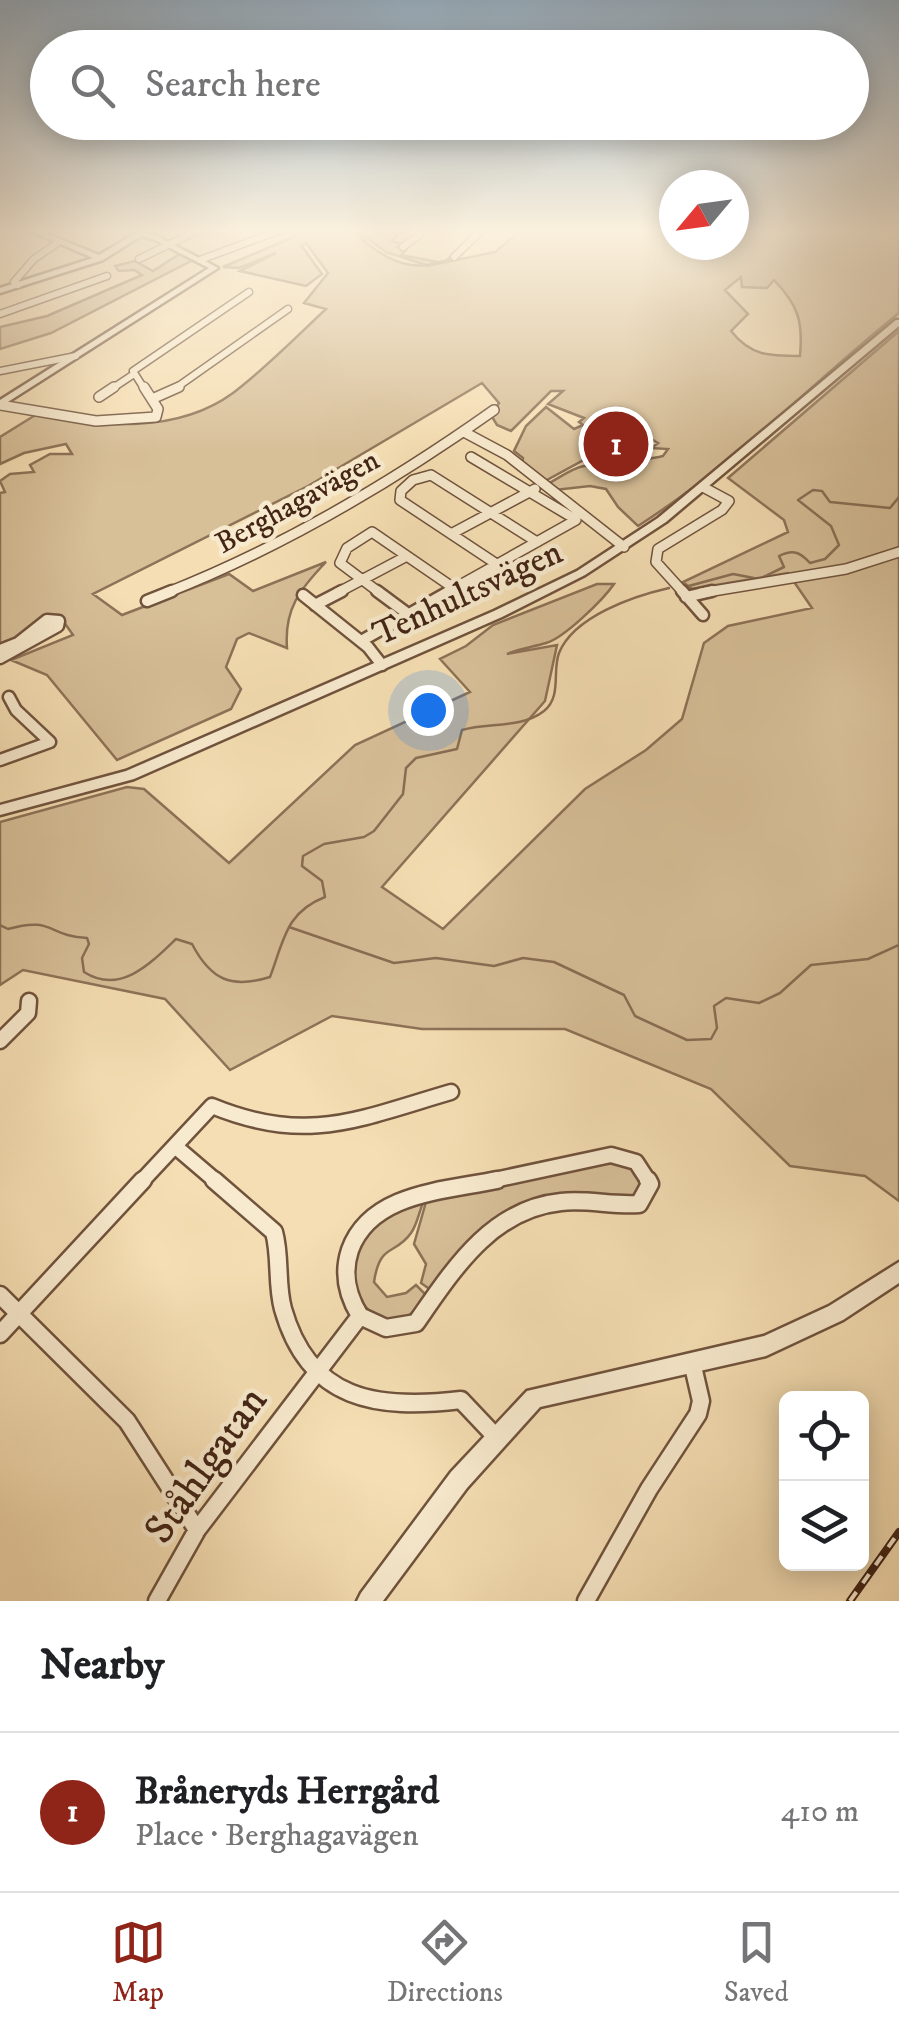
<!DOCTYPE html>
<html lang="en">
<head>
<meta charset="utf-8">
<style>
  body { margin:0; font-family:"IM FELL DW Pica",serif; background:#f2f2f2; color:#202124 }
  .controls { position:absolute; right:30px; bottom:30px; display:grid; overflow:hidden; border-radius:15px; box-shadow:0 5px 25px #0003 }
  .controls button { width:90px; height:90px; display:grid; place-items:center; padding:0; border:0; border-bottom:2px solid #e0e0e0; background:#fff; color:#202124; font:50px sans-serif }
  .compass { position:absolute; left:659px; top:170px; width:90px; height:90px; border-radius:50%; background:#fff; box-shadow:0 5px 25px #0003; rotate:241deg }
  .you { position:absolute; left:428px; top:710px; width:35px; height:35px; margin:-25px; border:8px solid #fff; border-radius:50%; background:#1a73e8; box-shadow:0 0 0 15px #1a73e833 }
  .badge { display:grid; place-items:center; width:65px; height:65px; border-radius:50%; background:#8f2418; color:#fff; font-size:32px; font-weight:700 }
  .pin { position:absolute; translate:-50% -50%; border:5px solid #fff; box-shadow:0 2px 10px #0006 }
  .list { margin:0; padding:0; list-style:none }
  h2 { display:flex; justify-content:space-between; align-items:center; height:130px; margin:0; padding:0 40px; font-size:42px }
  h2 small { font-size:32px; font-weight:400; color:#757577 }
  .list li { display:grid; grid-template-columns:65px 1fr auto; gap:30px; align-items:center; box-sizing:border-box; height:160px; padding:0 40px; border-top:2px solid #e0e0e0 }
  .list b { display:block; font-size:38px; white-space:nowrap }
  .list p { margin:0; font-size:32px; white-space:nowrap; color:#757577 }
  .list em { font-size:32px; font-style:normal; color:#757577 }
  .icon { flex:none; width:55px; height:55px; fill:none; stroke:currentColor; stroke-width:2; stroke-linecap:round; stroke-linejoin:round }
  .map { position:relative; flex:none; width:899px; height:1601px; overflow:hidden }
  .search { position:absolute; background:#fff; box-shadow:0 5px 25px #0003; left:30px; right:30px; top:30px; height:110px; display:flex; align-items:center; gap:25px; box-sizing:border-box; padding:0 35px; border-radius:55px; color:#757577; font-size:38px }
  .sheet { height:290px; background:#fff }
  nav { display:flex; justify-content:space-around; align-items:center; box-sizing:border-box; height:140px; border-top:2px solid #e0e0e0; background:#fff; font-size:28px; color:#757577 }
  nav a { display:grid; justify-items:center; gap:5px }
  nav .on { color:#8f2418 }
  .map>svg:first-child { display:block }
  .green { fill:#d7bf98; stroke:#8d7257; stroke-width:2.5; fill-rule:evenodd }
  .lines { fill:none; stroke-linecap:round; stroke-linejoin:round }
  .stream { stroke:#896e54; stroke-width:2.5 }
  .minor-far4-casing { stroke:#70533d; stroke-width:9 }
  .minor-far3-casing { stroke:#70533d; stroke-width:12 }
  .minor-far2-casing { stroke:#70533d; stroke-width:15 }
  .minor-far1-casing { stroke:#70533d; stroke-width:19 }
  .minor-casing { stroke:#70533d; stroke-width:21 }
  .tertiary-casing { stroke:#70533d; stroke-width:5 }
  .minor-far4 { stroke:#f8eace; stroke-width:6 }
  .minor-far3 { stroke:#f8eace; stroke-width:9 }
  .minor-far2 { stroke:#f8eace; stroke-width:10 }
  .minor-far1 { stroke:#f8eace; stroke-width:14 }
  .minor { stroke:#f8eace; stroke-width:16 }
  .tertiary { fill:#f8eace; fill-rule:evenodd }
  .rail-casing { stroke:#432516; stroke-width:8 }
  .rail { stroke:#f8eace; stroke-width:4; stroke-dasharray:11; stroke-linecap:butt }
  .labels { text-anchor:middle; stroke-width:9; stroke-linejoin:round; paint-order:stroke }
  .far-street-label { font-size:30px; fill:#432516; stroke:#f8eace }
  .street-label { font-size:35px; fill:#432516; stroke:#f8eace }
  .near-street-label { font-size:42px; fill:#432516; stroke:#f8eace }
</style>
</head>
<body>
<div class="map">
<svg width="899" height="1601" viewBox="0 0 899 1601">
  <rect width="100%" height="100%" fill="#f5deb3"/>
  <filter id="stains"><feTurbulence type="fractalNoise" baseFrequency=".002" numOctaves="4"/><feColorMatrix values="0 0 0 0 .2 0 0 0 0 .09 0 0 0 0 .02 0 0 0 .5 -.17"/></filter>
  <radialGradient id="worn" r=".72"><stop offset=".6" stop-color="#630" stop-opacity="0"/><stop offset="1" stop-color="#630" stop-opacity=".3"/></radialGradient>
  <path class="green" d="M292,229L308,233L351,229C370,248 398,269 426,265L386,252L355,229H404L392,241L403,244L397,247L406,250L401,255L443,263L450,257L457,258L427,265V266L495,252L523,229H674V245H734V229H899V313C812,383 732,466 638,526L618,507L606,489L590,486L555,490L548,484C559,478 572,468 584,466C611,462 638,462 663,456L668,449L651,448L658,443L651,439L636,447L603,435L598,442L600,451L545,481L522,463L523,458L514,451L526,426L546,407L574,429L583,425L579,422L584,418L548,404L563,391H551L511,431L497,425L491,415L499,403L482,383L308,486L93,594L122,615L229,574L253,591L326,562C300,589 284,609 287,648L249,633L237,639L226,667L241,689L231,709L117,760L47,675L11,660L73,635L59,615L0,646V493L5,492L0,481L10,474L34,472L30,465L50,454H72L66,444L24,453L0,464V437L37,414C102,427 177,434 233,393C266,368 296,337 326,309L304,303L328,273L306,243L301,245L322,274L306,286L240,271L276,253L239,268L223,267L298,235ZM741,277L742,287L767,288L774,280C799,306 803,322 800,356C769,356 751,356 731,331L748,314L725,290Z
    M181,253L193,260L51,333L0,349V327L47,316L142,275L134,270L119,271L115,266L135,261L153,271Z
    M899,331V1201L865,1176L790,1166L711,1089L565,1029H422L332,1016L230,1070L165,999L23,970L0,985V822L127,787L144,789L229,863L355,745L470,692L440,659L466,646L493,625L597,584H614C603,600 564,638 546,643C533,647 521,648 507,654L557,645L545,701L382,887L443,929L585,789L646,750L682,719L704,643L728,626L812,608L788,573L692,589L683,582L788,532L784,520L728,478Z
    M622,1159L643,1179L637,1195L521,1206L474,1235L431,1290L421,1283L426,1264L414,1244L426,1202Z
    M423,1203C419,1212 417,1225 411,1233C395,1256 380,1242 374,1282L387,1297L406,1293L416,1285L427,1296C419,1305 409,1319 397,1322C391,1324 388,1321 382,1319C346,1304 347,1251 373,1225C386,1212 405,1207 423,1203Z"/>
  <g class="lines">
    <path class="stream" d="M685,587L733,574L759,579L784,567L779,556C793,549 800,552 810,563L825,559L839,545L831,526L798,500L813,490L822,491L830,502L890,508L899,497
      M0,925L8,929C54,916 47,936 87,938L89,944L82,958L84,972C120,995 150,964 176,939L192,944C211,980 231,989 270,977C284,940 286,912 325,897L322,881L302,866L303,856L324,844L364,837L374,831L403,794L406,768L416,758L457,749L462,730C488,722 521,729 544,711C562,697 552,671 559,653C574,616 634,596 669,588
      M289,927L394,963L436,958L494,966L523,958L554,962L624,995L635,1016L687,1040L711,1039L717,1028L714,1006L726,998L759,1003L780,993L811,965L868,959L899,945"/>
    <defs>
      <path id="minor-far4" d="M403,247L427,229
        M454,257L483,229
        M139,259L201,229
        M200,260L283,229
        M18,285L14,282L34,259L59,242
        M0,314L107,276
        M0,371L76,356
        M110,390L134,374
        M145,390L133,371L249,292
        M173,390L288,309"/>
      <path id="minor-far3" d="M99,397L114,387
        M152,399L179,387
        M0,405L96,421L156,417L158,409L144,387
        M464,432L507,455L624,547
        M471,457L575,519
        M451,534L535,489
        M498,565L400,500L401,491L413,480L431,475L537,542
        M166,593C283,547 391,483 494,410
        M337,593L407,556
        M380,593L340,563L347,548L372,532L455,589
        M446,593L576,520
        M684,593L656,562L658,549L722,510L729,501L703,487
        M701,593L846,569L899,552"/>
      <path id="minor-far2" d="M377,591L408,614
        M682,591L703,615
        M303,595L368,647L382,665
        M686,597L712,591
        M147,601L172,591
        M315,605L342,591
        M361,641L450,591
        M0,650L18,643L47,620L59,621L58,626L0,658
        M0,760L50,742L16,710L9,697"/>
      <path id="minor-far1" d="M0,1041L28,1013L29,1001
        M176,1147L217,1182
        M141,1182L212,1106C307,1145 358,1119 451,1092
        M485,1182L611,1155L636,1162L649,1182"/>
      <path id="minor" d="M214,1180L274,1232C281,1257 276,1284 283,1309C309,1401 377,1410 461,1400L496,1437
        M0,1295L127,1421L197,1530
        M360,1316L386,1328L416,1323C453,1270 491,1209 561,1202C587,1199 613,1206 639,1204L650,1184L648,1180
        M360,1316C347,1295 342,1274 350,1250C371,1192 446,1191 497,1180
        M0,1334L143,1180
        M157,1601L197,1530L360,1316
        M586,1601L649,1489L698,1414L701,1401L692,1362"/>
      <path id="tertiary" d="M26,229H35L99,255L143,229H149L146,233L157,236L218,268L0,407V400L209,268L153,239L141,236L103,260L0,293V288L93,258Z
        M896,320H899V326L666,522L585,575L502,617L134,779L0,815V805L126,771L494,611L577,571L658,518Z
        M899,1262V1283L843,1320L766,1356L540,1407L467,1488L383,1601H357L361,1593L451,1472L527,1391L764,1336L829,1306Z"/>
    </defs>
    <use href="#minor-far4" class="minor-far4-casing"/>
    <use href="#minor-far3" class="minor-far3-casing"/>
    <use href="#minor-far2" class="minor-far2-casing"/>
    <use href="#minor-far1" class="minor-far1-casing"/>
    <use href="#minor" class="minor-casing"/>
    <use href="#tertiary" class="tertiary-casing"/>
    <use href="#minor-far4" class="minor-far4"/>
    <use href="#minor-far3" class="minor-far3"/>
    <use href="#minor-far2" class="minor-far2"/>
    <use href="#minor-far1" class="minor-far1"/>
    <use href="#minor" class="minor"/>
    <use href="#tertiary" class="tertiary"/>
    <defs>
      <path id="rail" d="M850,1601L899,1532"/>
    </defs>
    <use href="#rail" class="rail-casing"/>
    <use href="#rail" class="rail"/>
  </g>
  <linearGradient id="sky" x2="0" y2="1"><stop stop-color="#95acbe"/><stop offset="0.51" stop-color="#faf0dd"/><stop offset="1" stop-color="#faf0dd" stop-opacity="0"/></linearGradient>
  <rect width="899" height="453" fill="url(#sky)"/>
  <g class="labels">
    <g class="far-street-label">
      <text transform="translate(297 501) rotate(-29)" y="10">Berghagavägen</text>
    </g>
    <g class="street-label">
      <text transform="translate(467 592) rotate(-25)" y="12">Tenhultsvägen</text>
    </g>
    <g class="near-street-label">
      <text transform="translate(204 1464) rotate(-55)" y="15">Ståhlgatan</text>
    </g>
  </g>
  <rect width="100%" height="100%" filter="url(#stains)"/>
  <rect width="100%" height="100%" fill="url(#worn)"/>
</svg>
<div class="controls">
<button><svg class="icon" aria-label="locate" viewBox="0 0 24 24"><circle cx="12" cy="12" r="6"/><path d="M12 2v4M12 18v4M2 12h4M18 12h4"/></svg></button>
<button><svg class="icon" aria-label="layers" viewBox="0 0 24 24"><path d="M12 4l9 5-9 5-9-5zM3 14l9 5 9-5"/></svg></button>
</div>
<svg class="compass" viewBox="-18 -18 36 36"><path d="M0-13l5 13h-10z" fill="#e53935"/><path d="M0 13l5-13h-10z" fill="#757577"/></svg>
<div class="you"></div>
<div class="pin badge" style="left:616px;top:444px">1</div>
<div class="search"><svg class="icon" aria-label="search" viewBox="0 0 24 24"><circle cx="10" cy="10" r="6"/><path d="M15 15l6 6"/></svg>Search here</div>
</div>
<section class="sheet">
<h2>Nearby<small></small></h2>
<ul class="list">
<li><span class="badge">1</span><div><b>Bråneryds Herrgård</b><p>Place · Berghagavägen</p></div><em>410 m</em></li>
</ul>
</section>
<nav>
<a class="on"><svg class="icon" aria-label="map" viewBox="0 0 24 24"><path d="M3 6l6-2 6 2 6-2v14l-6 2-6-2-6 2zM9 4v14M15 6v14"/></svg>Map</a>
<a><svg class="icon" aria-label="directions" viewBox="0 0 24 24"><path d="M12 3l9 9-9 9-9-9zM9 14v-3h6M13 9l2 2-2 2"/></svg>Directions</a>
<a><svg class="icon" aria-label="saved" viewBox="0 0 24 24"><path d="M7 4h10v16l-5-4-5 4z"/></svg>Saved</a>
</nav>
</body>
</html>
